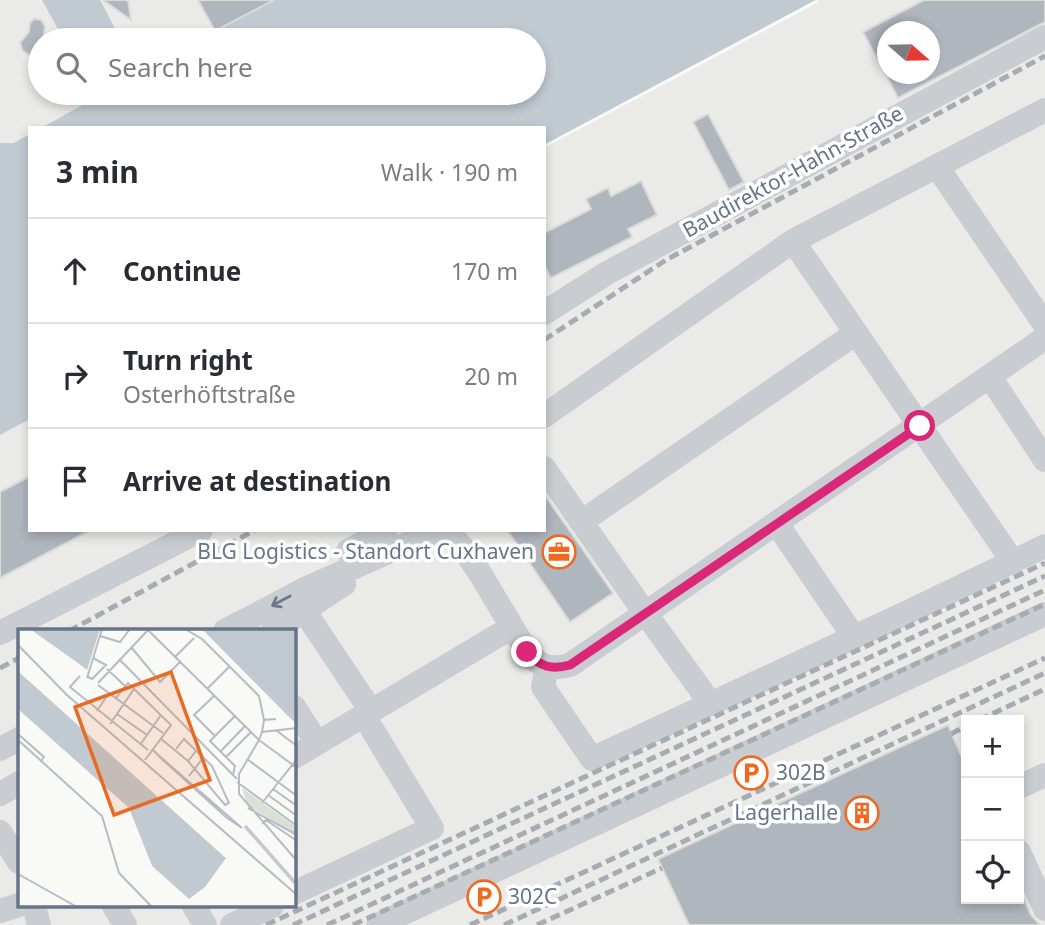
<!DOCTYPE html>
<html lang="en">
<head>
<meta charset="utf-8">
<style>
  body { margin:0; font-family:"Noto Sans",sans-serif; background:#f7f7f7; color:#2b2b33 }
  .controls { position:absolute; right:21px; bottom:21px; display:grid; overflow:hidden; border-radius:0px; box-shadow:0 4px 10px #0003 }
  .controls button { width:63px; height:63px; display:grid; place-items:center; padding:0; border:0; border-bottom:2px solid #e1e1e2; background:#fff; color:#2b2b33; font:35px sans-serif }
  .compass { position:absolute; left:877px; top:21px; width:63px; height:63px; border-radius:50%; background:#fff; box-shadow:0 4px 10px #0003; rotate:110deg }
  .stop { position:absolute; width:21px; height:21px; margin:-16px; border:5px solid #db2777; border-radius:50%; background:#fff }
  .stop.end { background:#db2777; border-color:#fff; box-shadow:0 2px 7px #0008 }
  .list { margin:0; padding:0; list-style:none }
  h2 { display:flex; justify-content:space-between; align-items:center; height:91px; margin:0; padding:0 28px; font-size:30px }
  h2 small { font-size:23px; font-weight:400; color:#7c7c81 }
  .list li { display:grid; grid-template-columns:46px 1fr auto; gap:21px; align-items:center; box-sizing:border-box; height:105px; padding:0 28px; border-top:2px solid #e1e1e2 }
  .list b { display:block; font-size:26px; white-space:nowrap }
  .list p { margin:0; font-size:23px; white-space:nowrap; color:#7c7c81 }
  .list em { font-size:23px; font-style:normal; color:#7c7c81 }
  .icon { flex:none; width:38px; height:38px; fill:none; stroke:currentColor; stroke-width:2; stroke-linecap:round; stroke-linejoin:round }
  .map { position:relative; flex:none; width:1045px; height:925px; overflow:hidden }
  .search { position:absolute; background:#fff; box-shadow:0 4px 10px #0003; left:28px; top:28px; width:518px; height:77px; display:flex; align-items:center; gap:18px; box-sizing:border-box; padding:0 24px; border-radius:38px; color:#7c7c81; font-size:26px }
  .panel { position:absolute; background:#fff; box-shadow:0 4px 10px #0003; left:28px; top:126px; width:518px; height:406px; border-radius:0px }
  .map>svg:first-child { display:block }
  .built { fill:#eaeae9; fill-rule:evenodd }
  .water { fill:#c0cad0 }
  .pier { fill:#f9f9f6 }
  .building { fill:#afb6bd; stroke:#dadbd8; stroke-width:2; fill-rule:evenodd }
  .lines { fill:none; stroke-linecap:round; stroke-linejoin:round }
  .minor { stroke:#c9ccd0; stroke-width:24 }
  .rail { stroke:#a7acb3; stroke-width:5; stroke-dasharray:10 5; stroke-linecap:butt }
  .oneway { stroke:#6b798d }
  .route { stroke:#db2777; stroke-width:9 }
  .labels { text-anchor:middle; stroke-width:7; stroke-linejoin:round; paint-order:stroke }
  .street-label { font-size:21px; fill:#667589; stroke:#fff }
  .poi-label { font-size:21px; fill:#667589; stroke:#fff; text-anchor:end }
  .inset-river { fill:none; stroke:#c0cad0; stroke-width:3.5 }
  .inset-road { fill:none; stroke:#b5bcc4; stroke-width:2 }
  .view { fill:#e96a25; fill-opacity:0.15; stroke:#e96a25; stroke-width:3.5 }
  .inset-edge { fill:none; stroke:#667589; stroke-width:3.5 }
</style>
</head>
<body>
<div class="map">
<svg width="1045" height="925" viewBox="0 0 1045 925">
  <rect width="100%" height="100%" fill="#f9f9f6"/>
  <path class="built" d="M0,0H274L199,40H40V93H104L41,128H30V134L13,143H0Z
    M816,0H1045V925H0V435L30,419V530H544V145ZM888,32H930V74H888ZM19,631H294V906H19ZM966,720H1019V899H966Z"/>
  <path class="water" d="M42,0H100L117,32L102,40H64Z
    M274,0H816L544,145V128H41L104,93H534V40H199Z
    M30,134V419L0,435V143H13Z"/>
  <path class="pier" d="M816,0H819L817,3L544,148V145Z"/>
  <path class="building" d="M103,0H128L131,20Z
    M198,0H274L215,31Z
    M924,0H1045V22L898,98L863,32ZM887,32H929V74H887Z
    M34,19L41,20L45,26L43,40H40V61L23,51L20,43L29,32L30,23Z
    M708,114L744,182L729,190L693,122Z
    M641,181L657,215L628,229L632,237L551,278L544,265V233L591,209L586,199L608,188L611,196Z
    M30,476V530H91L0,578V492Z
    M544,494L613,593L570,622L507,530H544Z
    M948,725L966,767V899H1024L1031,915L1040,925H689L658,859Z"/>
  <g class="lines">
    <path class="minor" d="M938,168L1045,325
      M793,241L1013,562
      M544,313L607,273L1045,37
      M990,377L1045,460
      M544,416L793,241L1045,110
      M544,468L638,603L711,704
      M581,522L856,333
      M777,524L854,637
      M446,530L463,548L481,575L527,652C540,667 551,670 570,665L1045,338
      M348,551L386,530
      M311,621L371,711
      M225,631L307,588L438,530
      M273,631L344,584
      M0,633L201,530
      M547,667L543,687L592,759L904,614L1045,546
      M294,707L317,743
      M0,749L19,739
      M294,757L512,627
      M1019,787L1045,775
      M0,794L19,783
      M0,832L19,862
      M1019,852L1045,909
      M294,893L432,828L372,729
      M34,906L39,925
      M114,906L125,925
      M194,906L205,925
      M0,911L19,905
      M232,925L272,906
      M378,925L1045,614"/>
    <path class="rail" d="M544,340L666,260L1045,56
      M69,631L255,530
      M0,668L19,658
      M979,720L1045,689
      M951,734L966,726
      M266,925L1045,563
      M293,925L1045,576
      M327,925L1045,590
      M353,925L1045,604
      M470,925L1045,658
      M504,925L1045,673
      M537,925L662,868"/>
  </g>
  <defs><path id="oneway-shaft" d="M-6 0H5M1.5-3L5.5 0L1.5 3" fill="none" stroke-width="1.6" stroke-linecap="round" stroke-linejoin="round" transform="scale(1.75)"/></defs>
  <use class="oneway" href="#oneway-shaft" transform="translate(281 601) rotate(152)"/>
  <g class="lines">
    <path class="route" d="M527,652C540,667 551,670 570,665L920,426"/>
  </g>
  <defs>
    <symbol id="office-ring" viewBox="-11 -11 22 22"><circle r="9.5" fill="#fff" stroke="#f06920" stroke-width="1.5"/><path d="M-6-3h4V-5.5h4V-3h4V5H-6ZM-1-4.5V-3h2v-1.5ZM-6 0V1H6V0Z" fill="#f06920"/></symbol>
    <symbol id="parking-ring" viewBox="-11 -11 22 22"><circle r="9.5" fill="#fff" stroke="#f06920" stroke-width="1.5"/><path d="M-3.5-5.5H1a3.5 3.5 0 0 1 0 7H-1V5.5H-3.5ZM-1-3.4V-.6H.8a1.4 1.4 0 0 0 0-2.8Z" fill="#f06920"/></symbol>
    <symbol id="building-ring" viewBox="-11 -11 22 22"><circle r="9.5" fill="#fff" stroke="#f06920" stroke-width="1.5"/><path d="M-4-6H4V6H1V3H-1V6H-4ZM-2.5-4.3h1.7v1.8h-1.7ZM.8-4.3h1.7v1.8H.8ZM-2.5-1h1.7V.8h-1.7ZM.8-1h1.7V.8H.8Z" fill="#f06920"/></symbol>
  </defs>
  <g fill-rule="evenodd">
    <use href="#office-ring" x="540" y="533" width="38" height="38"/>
    <use href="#parking-ring" x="732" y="754" width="38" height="38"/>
    <use href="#building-ring" x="843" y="794" width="38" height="38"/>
    <use href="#parking-ring" x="465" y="878" width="38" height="38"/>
  </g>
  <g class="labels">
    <g class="street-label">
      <text transform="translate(793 172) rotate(-29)" y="7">Baudirektor-Hahn-Straße</text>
    </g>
    <g class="poi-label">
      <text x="534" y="559">BLG Logistics - Standort Cuxhaven</text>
      <text x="776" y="780" text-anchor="start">302B</text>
      <text x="838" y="820">Lagerhalle</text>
      <text x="508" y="904" text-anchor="start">302C</text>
    </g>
  </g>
  <g transform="translate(18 629)">
    <rect width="278" height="278" fill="#f9f9f6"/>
    <path d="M224,159L278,198V205L229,176Z" fill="#d9e1d7"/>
    <path d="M12,0H82L69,41L60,34ZM184,0H278V94L270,87ZM0,42L208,229L187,258L171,270L134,237L111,179L0,80Z" fill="#c0cad0"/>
    <path d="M0,39L199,216L208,229L0,42ZM111,181L134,237L169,272L131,238Z" fill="#f9f9f6"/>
    <path class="inset-river" d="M227,197L279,256"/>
    <path class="inset-road" d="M129,0L241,111L221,145V165L279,232M167,0L184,10L241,67L246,91M82,7L102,13L112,0M0,16L49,66L279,266M113,18L142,53L162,33M157,28L176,9M101,30L219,150M89,40L107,57M62,47L52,58L130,121M70,48L74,50L88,36L75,29M69,49L84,0M80,54L131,0M80,56L145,104M189,60L211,38M196,67L176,86L197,107M98,69L110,54L153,96L127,131M79,82L91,64M99,85L129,106M92,95L116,60M279,99L244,103L241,111L279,139M259,102L279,117M244,103L246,91L258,90M0,105L26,128L23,132M142,109L170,132L178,122M0,111L84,187L101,244L134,278M122,116L143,86M134,120L146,132L209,189L224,199L139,125M158,120L166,110L194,137L211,174L207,176L170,132M202,123L227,97M208,128L233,103M229,130L279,167M215,146L217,137L192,112L217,87M171,147L185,129M219,153L279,197M255,160L279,177M250,166L279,187M244,174L279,130M230,179L279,206M244,195L248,191L279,212M0,245L59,278"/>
    <path class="view" d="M153,43L192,151L96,186L57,78Z"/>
    <rect width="278" height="278" class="inset-edge"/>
  </g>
</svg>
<div class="controls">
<button>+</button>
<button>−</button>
<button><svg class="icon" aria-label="locate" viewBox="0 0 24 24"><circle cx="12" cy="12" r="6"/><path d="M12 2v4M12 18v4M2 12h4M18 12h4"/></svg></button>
</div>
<svg class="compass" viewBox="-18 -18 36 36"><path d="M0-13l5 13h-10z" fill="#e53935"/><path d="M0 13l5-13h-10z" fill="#7c7c81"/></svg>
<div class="stop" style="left:920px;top:426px"></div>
<div class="stop end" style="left:527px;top:652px"></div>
<div class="search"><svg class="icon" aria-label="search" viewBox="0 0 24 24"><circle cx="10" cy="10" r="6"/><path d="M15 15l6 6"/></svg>Search here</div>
<section class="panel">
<h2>3 min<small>Walk · 190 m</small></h2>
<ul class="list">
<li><svg class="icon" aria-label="ahead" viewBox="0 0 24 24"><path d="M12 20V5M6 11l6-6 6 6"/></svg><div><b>Continue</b></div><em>170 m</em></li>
<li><svg class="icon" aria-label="right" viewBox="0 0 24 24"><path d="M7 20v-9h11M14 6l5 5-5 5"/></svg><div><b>Turn right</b><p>Osterhöftstraße</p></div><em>20 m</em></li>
<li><svg class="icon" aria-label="arrive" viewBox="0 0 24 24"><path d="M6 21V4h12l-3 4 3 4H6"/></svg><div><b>Arrive at destination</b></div></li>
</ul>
</section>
</div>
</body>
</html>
